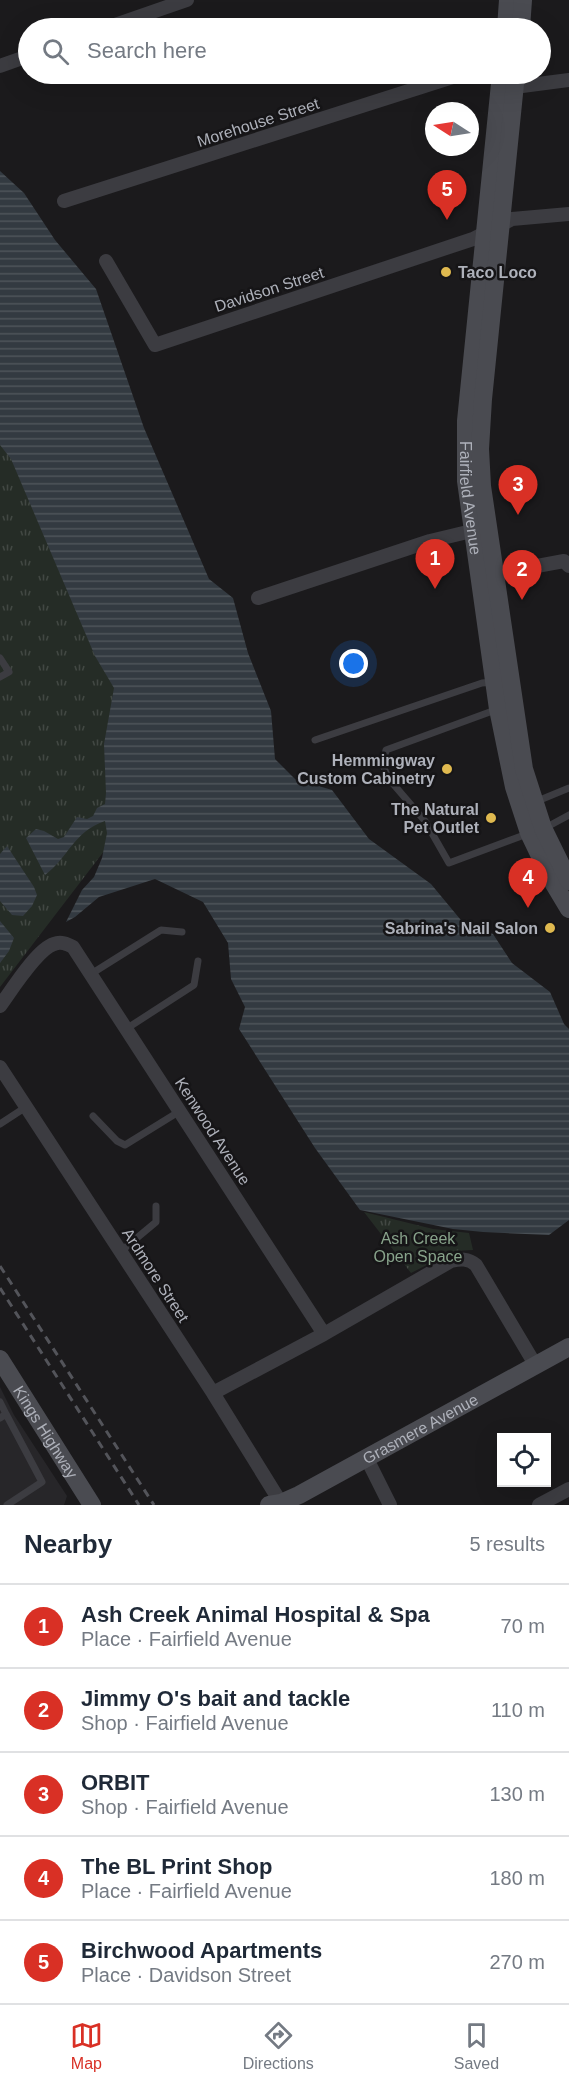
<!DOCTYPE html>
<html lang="en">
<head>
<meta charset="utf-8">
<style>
  body { margin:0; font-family:Arial,sans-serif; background:#f6f6f7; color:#1f2937 }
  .controls { position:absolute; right:18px; bottom:18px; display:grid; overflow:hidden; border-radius:0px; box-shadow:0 6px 24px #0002 }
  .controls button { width:54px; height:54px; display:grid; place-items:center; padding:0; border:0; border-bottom:2px solid #e0e1e3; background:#fff; color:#1f2937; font:30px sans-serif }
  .compass { position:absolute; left:425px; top:102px; width:54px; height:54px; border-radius:50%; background:#fff; box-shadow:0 6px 24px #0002; rotate:282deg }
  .you { position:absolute; left:354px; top:664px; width:21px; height:21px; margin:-15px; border:4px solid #fff; border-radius:50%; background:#1a73e8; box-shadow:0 0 0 9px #1a73e833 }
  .badge { display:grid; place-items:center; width:39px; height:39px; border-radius:50%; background:#d93025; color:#fff; font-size:20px; font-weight:700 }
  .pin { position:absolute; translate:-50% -50px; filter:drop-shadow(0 2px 3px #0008) }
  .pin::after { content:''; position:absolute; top:32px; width:21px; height:18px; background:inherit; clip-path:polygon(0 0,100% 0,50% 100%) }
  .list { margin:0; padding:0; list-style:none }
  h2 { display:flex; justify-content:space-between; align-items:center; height:78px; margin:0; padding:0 24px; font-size:26px }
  h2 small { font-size:20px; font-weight:400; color:#747a83 }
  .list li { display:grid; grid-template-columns:39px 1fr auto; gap:18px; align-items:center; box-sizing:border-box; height:84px; padding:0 24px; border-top:2px solid #e0e1e3 }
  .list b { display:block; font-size:22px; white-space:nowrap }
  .list p { margin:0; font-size:20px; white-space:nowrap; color:#747a83 }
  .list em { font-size:20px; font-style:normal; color:#747a83 }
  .icon { flex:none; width:33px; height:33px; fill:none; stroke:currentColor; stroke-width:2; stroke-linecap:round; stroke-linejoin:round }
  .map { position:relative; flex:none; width:569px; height:1505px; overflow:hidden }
  .search { position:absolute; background:#fff; box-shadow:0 6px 24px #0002; left:18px; right:18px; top:18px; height:66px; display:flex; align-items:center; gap:15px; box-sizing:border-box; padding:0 21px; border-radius:33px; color:#747a83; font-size:22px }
  .sheet { height:498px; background:#fff }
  nav { display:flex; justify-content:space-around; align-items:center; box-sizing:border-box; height:84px; border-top:2px solid #e0e1e3; background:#fff; font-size:16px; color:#747a83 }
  nav a { display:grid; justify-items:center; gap:3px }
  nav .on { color:#d93025 }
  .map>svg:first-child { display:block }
  .built { fill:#272629 }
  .grass { fill:url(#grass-tufts) }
  .water { fill:url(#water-rules) }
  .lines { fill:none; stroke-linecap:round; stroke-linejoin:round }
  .lane { stroke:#3c3c41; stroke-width:7 }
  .street { stroke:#3c3c41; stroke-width:14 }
  .secondary { stroke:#4a4b51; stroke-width:18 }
  .rail { stroke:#53545a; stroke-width:3; stroke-dasharray:8 6; stroke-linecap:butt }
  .poi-dot { fill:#dfb94f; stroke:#161517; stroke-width:2 }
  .labels { text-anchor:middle; stroke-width:5; stroke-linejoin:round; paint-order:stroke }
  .street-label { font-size:16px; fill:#aeb1ba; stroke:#161517 }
  .poi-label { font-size:16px; font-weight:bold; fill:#aeb1ba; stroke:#161517; text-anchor:end }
  .park-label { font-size:16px; fill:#88a38b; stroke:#161517 }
</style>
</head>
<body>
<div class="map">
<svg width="569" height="1505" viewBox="0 0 569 1505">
  <defs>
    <pattern id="grass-tufts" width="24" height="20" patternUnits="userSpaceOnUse" patternTransform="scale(1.5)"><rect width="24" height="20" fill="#252c26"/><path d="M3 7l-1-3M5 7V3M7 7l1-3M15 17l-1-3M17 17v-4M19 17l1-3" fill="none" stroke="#424843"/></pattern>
    <pattern id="water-rules" width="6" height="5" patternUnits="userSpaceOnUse" patternTransform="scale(1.5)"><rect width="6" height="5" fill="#333a41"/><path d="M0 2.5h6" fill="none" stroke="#4e545a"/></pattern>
  </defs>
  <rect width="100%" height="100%" fill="#1b1a1c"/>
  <path class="built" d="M0,1387L14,1415L67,1496L64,1505H0Z"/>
  <path class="grass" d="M0,283L137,669L134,812L0,987Z
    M364,1212L433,1229L469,1233L473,1250L454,1251L411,1273Z"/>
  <path class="water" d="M0,171L24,193L55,240L96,289L144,428L209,579L233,598L248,653L271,711L275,759L295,779L332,790L369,839L431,884L465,925L493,934L512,963L550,992L564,1024L569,1029V1220L549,1235L483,1232L453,1229L360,1210L315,1148L239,1029L245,1007L231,979L228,943L203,902L155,879L99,897L75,917L66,922L82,890L94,877L102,858L107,833L105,821C73,832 69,857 45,875L26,838L36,829L44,831L58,839L64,837L77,817L87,819L93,816L97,808L105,804L106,793L104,744L114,688L95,656L11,459L0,445Z
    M7,846L34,887L37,895L32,906L23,916L12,915L0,901V854Z
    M0,921L14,938L9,951L0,963Z"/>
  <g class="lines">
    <path class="lane" d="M0,658L9,672L0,677
      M498,709L386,750L383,765L388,778L425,821L449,863L527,834
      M315,740L482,683L494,682
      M535,802L569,788
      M545,828L569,815
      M91,974L161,930L182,932
      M126,1029L194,985L198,961
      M93,1116L117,1141L125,1145L180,1111
      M0,1124L26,1107
      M120,1252L156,1222V1206
      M0,1402L6,1414L0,1418
      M6,1414L42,1482L7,1505"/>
    <path class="street" d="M106,28L187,0
      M0,66L28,56
      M507,88L569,80
      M64,201L462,74
      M106,261L155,345L473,239L512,219L569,214
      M488,575L564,561L569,566
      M258,598L430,541L480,529
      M0,1006C11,991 37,949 54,944C61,941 67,944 73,947L324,1334
      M0,1067L213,1393L281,1503
      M213,1393L324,1334L451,1261C460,1259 468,1258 476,1265L536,1366
      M366,1457L390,1505
      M539,1505L569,1489"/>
    <g class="secondary">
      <path d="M506,28L508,0"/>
      <path d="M521,28L523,0"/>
      <path id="s1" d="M501,74L466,421V481L498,709L514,787L529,833L551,879L569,909"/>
      <path d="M516,74L483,399L480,449L482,486L524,769L543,828L569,881"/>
      <path id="s2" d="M0,1359L92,1505"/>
      <path id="s3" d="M269,1505L281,1503L299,1495L569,1347"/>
    </g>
    <path class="rail" d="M0,1266L154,1505
      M0,1288L139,1505"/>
  </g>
  <g class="poi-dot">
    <circle cx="446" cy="272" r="6"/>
    <circle cx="447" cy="769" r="6"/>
    <circle cx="491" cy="818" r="6"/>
    <circle cx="550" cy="928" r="6"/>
  </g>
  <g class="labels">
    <g class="street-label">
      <text transform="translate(258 122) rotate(-18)" y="6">Morehouse Street</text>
      <text transform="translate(269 289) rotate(-18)" y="6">Davidson Street</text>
      <text dy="6" stroke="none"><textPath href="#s1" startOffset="426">Fairfield Avenue</textPath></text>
      <text transform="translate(213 1131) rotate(57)" y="6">Kenwood Avenue</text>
      <text transform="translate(156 1275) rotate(57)" y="6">Ardmore Street</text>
      <text dy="6" stroke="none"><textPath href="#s3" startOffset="170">Grasmere Avenue</textPath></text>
      <text dy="6" stroke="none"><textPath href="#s2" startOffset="86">Kings Highway</textPath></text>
    </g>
    <g class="poi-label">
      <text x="458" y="278" text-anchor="start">Taco Loco</text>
      <text x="435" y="766">Hemmingway<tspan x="435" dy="18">Custom Cabinetry</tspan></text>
      <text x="479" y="815">The Natural<tspan x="479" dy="18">Pet Outlet</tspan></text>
      <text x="538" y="934">Sabrina's Nail Salon</text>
    </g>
    <g class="park-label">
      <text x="418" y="1244">Ash Creek<tspan x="418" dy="18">Open Space</tspan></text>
    </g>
  </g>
</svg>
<div class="controls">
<button><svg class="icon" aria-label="locate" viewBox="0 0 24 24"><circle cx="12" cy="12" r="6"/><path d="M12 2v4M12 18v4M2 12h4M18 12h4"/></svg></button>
</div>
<svg class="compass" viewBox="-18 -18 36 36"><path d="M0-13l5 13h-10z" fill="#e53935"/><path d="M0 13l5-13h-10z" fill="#747a83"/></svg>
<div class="you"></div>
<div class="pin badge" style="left:435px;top:589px">1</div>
<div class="pin badge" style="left:522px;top:600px">2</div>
<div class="pin badge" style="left:518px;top:515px">3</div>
<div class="pin badge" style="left:528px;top:908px">4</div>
<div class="pin badge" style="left:447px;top:220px">5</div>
<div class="search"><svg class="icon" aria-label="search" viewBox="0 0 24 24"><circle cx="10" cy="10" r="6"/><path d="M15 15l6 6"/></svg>Search here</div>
</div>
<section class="sheet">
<h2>Nearby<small>5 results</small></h2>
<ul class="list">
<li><span class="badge">1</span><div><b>Ash Creek Animal Hospital &amp; Spa</b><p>Place · Fairfield Avenue</p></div><em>70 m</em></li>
<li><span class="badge">2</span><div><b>Jimmy O's bait and tackle</b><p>Shop · Fairfield Avenue</p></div><em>110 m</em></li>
<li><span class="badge">3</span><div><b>ORBIT</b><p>Shop · Fairfield Avenue</p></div><em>130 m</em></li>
<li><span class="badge">4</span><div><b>The BL Print Shop</b><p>Place · Fairfield Avenue</p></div><em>180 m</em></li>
<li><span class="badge">5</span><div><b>Birchwood Apartments</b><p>Place · Davidson Street</p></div><em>270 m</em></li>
</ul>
</section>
<nav>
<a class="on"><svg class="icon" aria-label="map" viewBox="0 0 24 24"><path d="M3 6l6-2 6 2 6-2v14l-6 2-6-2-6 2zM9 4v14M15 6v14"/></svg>Map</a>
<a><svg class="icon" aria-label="directions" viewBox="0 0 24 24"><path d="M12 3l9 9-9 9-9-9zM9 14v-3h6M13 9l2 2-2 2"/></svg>Directions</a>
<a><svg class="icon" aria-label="saved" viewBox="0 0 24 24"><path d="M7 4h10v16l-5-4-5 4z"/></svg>Saved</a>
</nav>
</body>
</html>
